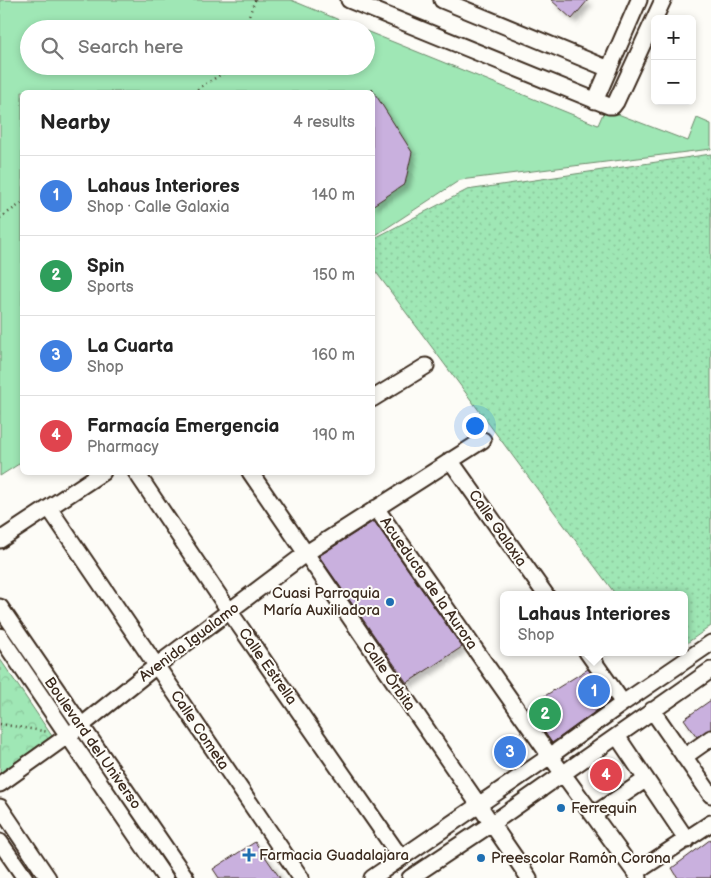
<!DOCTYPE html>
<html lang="en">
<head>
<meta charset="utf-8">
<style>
  body { margin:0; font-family:"Balsamiq Sans",sans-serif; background:#f6f6f6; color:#222 }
  .controls { position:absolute; right:15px; top:15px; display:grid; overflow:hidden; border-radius:8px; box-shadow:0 2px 8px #0003 }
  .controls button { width:45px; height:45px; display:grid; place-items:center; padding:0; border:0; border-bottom:1px solid #e0e0e0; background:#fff; color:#222; font:25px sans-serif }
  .you { position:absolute; left:474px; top:425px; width:18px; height:18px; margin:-12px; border:4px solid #fff; border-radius:50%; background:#1a73e8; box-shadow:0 0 0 8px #1a73e833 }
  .badge { display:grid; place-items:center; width:32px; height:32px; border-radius:50%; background:#7c3aed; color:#fff; font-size:16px; font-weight:700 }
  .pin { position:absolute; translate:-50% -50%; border:2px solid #fff; box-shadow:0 1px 5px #0006 }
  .popup { position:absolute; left:500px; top:591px; width:188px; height:65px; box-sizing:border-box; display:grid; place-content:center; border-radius:8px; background:#fff; filter:drop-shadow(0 1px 4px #0005); font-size:16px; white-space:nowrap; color:#767676 }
  .popup b { font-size:19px; color:#222 }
  .popup::after { content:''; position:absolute; left:50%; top:100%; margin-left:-10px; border:10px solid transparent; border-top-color:#fff }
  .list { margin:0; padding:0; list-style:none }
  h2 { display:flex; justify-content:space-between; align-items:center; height:65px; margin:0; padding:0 20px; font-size:21px }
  h2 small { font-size:16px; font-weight:400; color:#767676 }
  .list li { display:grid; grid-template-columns:32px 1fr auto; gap:15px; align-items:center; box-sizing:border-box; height:80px; padding:0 20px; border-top:1px solid #e0e0e0 }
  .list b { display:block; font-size:19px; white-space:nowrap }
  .list p { margin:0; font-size:16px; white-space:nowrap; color:#767676 }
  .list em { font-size:16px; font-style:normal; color:#767676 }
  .icon { flex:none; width:28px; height:28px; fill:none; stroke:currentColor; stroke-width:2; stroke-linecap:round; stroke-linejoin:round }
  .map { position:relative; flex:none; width:711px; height:878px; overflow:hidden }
  .search { position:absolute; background:#fff; box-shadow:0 2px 8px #0003; left:20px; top:20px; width:355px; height:55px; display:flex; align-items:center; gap:12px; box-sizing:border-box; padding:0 18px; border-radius:28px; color:#767676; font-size:19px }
  .panel { position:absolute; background:#fff; box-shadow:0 2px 8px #0003; left:20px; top:90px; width:355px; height:385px; border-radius:8px }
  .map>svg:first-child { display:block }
  .grass { fill:url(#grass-dots); stroke:#6d886a }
  .forest { fill:url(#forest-crowns); stroke:#6d886a }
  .pitch { fill:#9fe7b5; stroke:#6d886a }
  .building { fill:#c9b0de; stroke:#3b2a1e; filter:url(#shadow) }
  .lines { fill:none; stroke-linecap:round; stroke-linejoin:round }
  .minor-casing { stroke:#3b2a1e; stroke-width:19 }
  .path { stroke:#3b2a1e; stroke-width:2.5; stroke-dasharray:1 4; stroke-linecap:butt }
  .minor { stroke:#fdfcf7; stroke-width:15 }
  .poi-dot { fill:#1f6fb2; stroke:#fdfcf7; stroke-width:2 }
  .labels { text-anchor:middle; stroke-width:4; stroke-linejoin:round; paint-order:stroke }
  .street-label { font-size:15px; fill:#3b2a1e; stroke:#fdfcf7 }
  .poi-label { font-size:15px; fill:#3b2a1e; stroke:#fdfcf7; text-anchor:start }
</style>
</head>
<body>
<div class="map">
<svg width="711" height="878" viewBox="0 0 711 878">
  <defs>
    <pattern id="grass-dots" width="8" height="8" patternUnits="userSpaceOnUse" patternTransform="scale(1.25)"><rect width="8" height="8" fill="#9fe7b5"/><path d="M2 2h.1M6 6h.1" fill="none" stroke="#8ac69b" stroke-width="1.8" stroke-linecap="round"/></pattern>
    <pattern id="forest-crowns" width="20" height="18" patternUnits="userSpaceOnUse" patternTransform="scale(1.25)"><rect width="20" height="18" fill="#9fe7b5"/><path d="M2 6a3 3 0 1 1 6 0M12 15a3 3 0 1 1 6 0" fill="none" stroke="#8ac69b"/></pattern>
    <filter id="shadow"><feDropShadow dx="4.5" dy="4.5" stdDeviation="2.5" flood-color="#0004"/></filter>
  </defs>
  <rect width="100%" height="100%" fill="#fdfcf7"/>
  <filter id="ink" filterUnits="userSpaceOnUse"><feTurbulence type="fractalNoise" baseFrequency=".02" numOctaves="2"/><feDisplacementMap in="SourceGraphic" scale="10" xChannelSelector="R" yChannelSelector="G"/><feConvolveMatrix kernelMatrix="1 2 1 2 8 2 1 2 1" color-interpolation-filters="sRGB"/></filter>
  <g filter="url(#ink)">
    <path class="grass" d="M711,154V626L684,645V595H616L373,268V239L467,190Z"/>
    <path class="forest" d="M0,659L52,736L0,773Z"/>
    <path class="pitch" d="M0,0H291L361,29H29V66H366V31L598,125L605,109L688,141L697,118L711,124V149L460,180L373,237L372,92H22V462L0,476Z"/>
    <path class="building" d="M551,0H588L572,19Z
      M372,89L412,152L405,184L372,206Z
      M374,521L462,647L407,683L319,556Z
      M588,669L610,701L552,743L527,707Z
      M711,700V729L697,737L684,719Z
      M711,839V878H678L672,868Z
      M255,842L280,878H219L213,869Z"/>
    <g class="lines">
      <defs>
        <path id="minor" d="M349,0L609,106H613L616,102L663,0
          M442,0L609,69
          M595,101L639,0
          M372,399L426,366
          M450,460L546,595
          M136,472L230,612L401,858
          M250,472L529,878
          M49,508L301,878
          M376,508L550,756L639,878
          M0,540L103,472
          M0,607L186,878
          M0,636L165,878
          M587,652L623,703
          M652,710L711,795
          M617,736L687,840
          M684,757L711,738
          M0,784L81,726L156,666L305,554L483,440
          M0,807L48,878
          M593,815L645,780
          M0,842L25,878
          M635,873L711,823
          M372,878L550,756L623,703L711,643
          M410,878L491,824L711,670"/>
      </defs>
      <use href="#minor" class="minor-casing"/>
      <path class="path" d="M244,29L255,0
        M193,92L228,70L229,66
        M0,218L22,203
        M0,724L49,732"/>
      <use href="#minor" class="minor"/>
    </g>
  </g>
  <g class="poi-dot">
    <circle cx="390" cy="602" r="5"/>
    <circle cx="561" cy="808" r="5"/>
    <path d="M246.5 847.5h5v5h5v5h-5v5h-5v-5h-5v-5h5z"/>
    <circle cx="481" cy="858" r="5"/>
  </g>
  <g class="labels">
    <g class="street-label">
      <text transform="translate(498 528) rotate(55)" y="5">Calle Galaxia</text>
      <text transform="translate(429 583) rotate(55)" y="5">Acueducto de la Aurora</text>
      <text transform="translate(189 642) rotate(-37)" y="5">Avenida Igualamo</text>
      <text transform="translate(268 666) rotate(55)" y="5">Calle Estrella</text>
      <text transform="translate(389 676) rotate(55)" y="5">Calle Órbita</text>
      <text transform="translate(200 730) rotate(56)" y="5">Calle Cometa</text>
      <text transform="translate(93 743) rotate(55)" y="5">Boulevard del Universo</text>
    </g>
    <g class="poi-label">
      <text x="380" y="598" text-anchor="end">Cuasi Parroquia<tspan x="380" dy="17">María Auxiliadora</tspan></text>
      <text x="571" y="813">Ferrequin</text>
      <text x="259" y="860">Farmacia Guadalajara</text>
      <text x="491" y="863">Preescolar Ramón Corona</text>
    </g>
  </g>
</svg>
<div class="controls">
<button>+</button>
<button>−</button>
</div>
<div class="you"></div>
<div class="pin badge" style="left:594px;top:691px;background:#3f7fe0">1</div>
<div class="popup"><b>Lahaus Interiores</b>Shop</div>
<div class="pin badge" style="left:545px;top:714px;background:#2e9e5b">2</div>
<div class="pin badge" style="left:510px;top:752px;background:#3f7fe0">3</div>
<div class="pin badge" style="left:606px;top:775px;background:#e0444e">4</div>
<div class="search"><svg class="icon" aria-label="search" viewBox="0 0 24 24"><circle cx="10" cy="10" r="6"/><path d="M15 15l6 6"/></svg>Search here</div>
<section class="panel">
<h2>Nearby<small>4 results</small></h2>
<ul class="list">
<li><span class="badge" style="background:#3f7fe0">1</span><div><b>Lahaus Interiores</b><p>Shop · Calle Galaxia</p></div><em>140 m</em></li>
<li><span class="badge" style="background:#2e9e5b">2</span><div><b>Spin</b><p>Sports</p></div><em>150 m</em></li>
<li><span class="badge" style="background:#3f7fe0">3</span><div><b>La Cuarta</b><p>Shop</p></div><em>160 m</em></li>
<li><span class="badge" style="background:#e0444e">4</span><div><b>Farmacía Emergencia</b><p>Pharmacy</p></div><em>190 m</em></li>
</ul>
</section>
</div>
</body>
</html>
